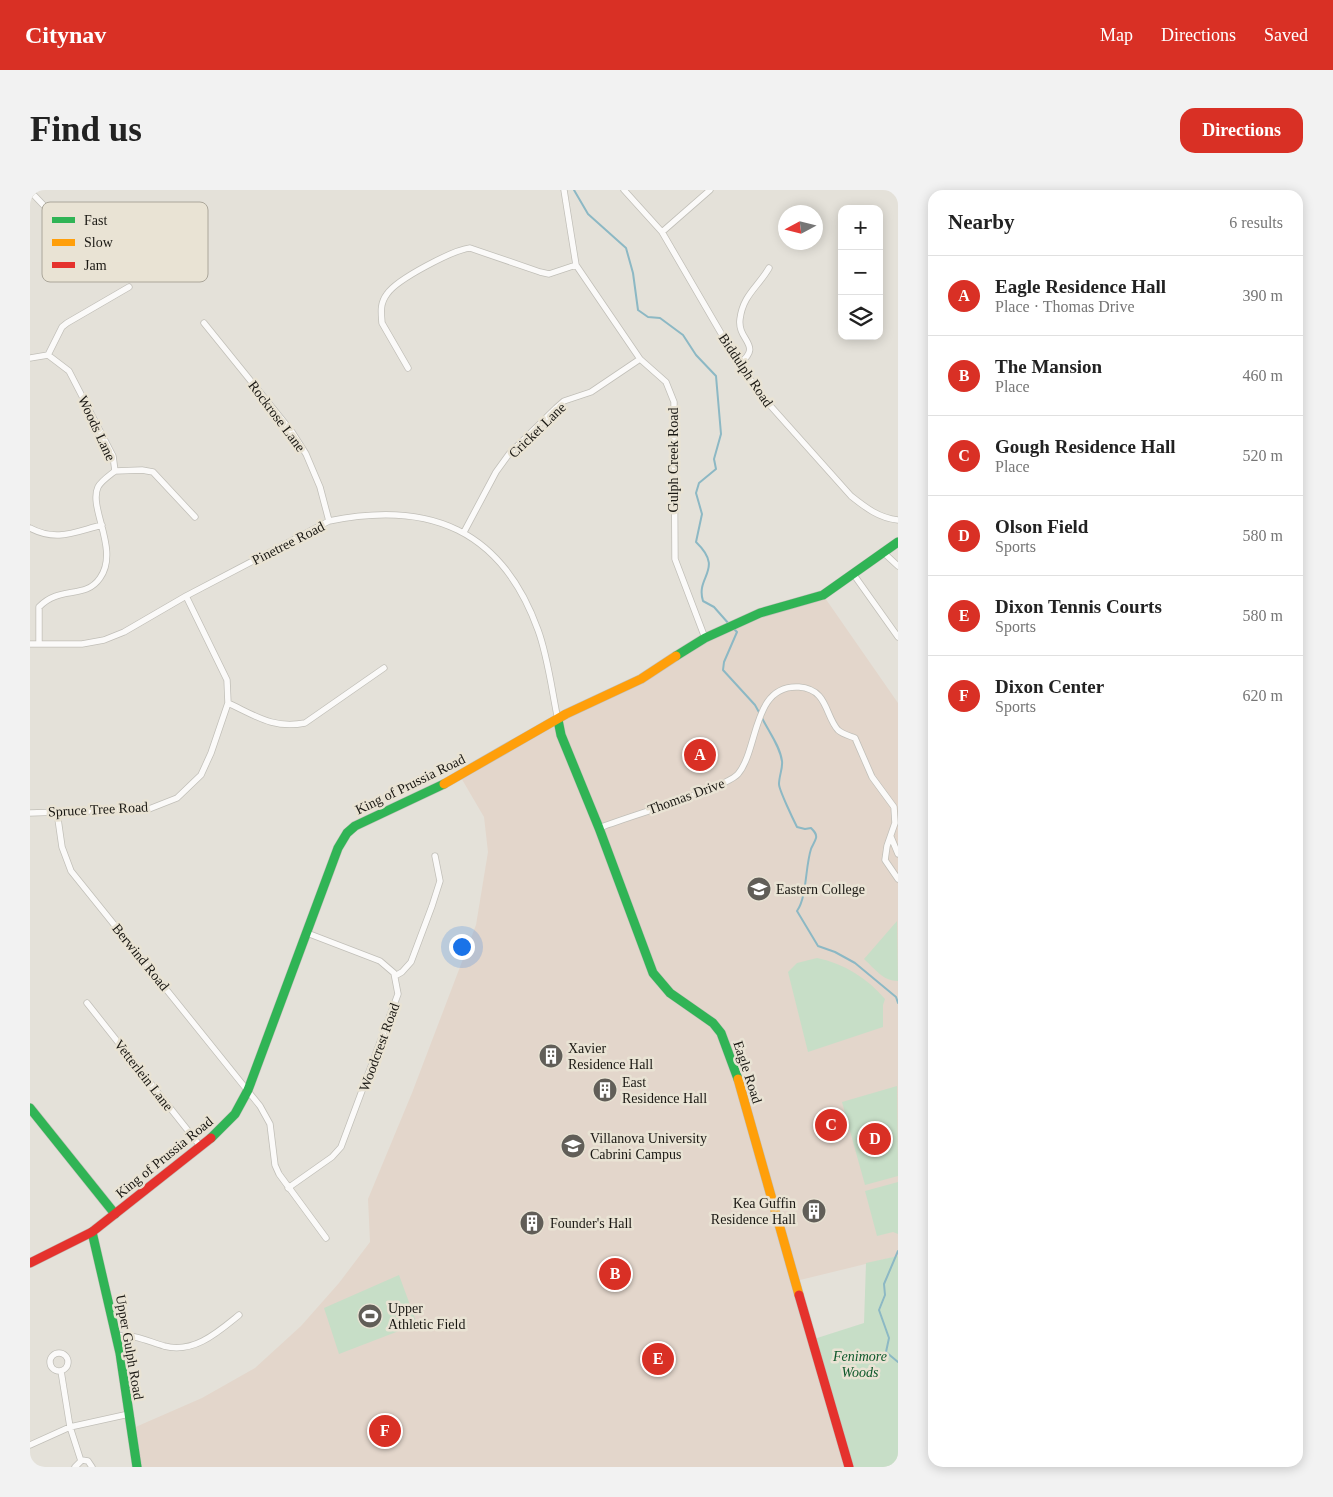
<!DOCTYPE html>
<html lang="en">
<head>
<meta charset="utf-8">
<style>
  body { margin:0; font-family:Georgia,serif; background:#f2f2f2; color:#222 }
  .controls { position:absolute; right:15px; top:15px; display:grid; overflow:hidden; border-radius:10px; box-shadow:0 2px 12px #0003 }
  .controls button { width:45px; height:45px; display:grid; place-items:center; padding:0; border:0; border-bottom:1px solid #e0e0e0; background:#fff; color:#222; font:25px sans-serif }
  .compass { position:absolute; left:748px; top:15px; width:45px; height:45px; border-radius:50%; background:#fff; box-shadow:0 2px 12px #0003; rotate:263deg }
  .you { position:absolute; left:431px; top:756px; width:18px; height:18px; margin:-12px; border:4px solid #fff; border-radius:50%; background:#1a73e8; box-shadow:0 0 0 8px #1a73e833 }
  .badge { display:grid; place-items:center; width:32px; height:32px; border-radius:50%; background:#d93025; color:#fff; font-size:16px; font-weight:700 }
  .pin { position:absolute; translate:-50% -50%; border:2px solid #fff; box-shadow:0 1px 5px #0006 }
  .list { margin:0; padding:0; list-style:none }
  h2 { display:flex; justify-content:space-between; align-items:center; height:65px; margin:0; padding:0 20px; font-size:21px }
  h2 small { font-size:16px; font-weight:400; color:#767676 }
  .list li { display:grid; grid-template-columns:32px 1fr auto; gap:15px; align-items:center; box-sizing:border-box; height:80px; padding:0 20px; border-top:1px solid #e0e0e0 }
  .list b { display:block; font-size:19px; white-space:nowrap }
  .list p { margin:0; font-size:16px; white-space:nowrap; color:#767676 }
  .list em { font-size:16px; font-style:normal; color:#767676 }
  .icon { flex:none; width:28px; height:28px; fill:none; stroke:currentColor; stroke-width:2; stroke-linecap:round; stroke-linejoin:round }
  .map { position:relative; flex:none; width:868px; height:1277px; overflow:hidden; border-radius:15px }
  header { display:flex; align-items:center; gap:30px; box-sizing:border-box; height:70px; padding:0 25px; background:#d93025; color:#fff }
  header strong { font-size:24px }
  nav { display:flex; gap:28px; margin-inline-start:auto; font-size:18px }
  .intro { display:flex; align-items:center; justify-content:space-between; box-sizing:border-box; height:120px; padding:0 30px }
  h1 { margin:0; font-size:35px }
  .button { padding:12px 22px; border-radius:15px; background:#d93025; color:#fff; font-size:18px; font-weight:700 }
  main { display:flex; gap:30px; padding:0 30px }
  aside { flex:1; background:#fff; border-radius:15px; box-shadow:0 2px 12px #0003 }
  .map>svg:first-child { display:block }
  .education { fill:#e3d6cb }
  .green { fill:#c7dec7 }
  .lines { fill:none; stroke-linecap:round; stroke-linejoin:round }
  .stream { stroke:#8cb8c4; stroke-width:2 }
  .street-casing { stroke:#c1bfb8; stroke-width:7 }
  .fast-casing { stroke:#c1bfb8; stroke-width:10 }
  .slow-casing { stroke:#c1bfb8; stroke-width:10 }
  .jam-casing { stroke:#c1bfb8; stroke-width:10 }
  .street { stroke:#fbfaf9; stroke-width:5.5 }
  .fast { stroke:#30b455; stroke-width:9 }
  .slow { stroke:#ff9f0a; stroke-width:9 }
  .jam { stroke:#e5322d; stroke-width:9 }
  .labels { text-anchor:middle; stroke-width:5; stroke-linejoin:round; paint-order:stroke }
  .street-label { font-size:14px; fill:#1a1813; stroke:#e9e3d4 }
  .poi-label { font-size:14px; fill:#1a1813; stroke:#e9e3d4; text-anchor:start }
  .park-label { font-size:14px; font-style:italic; fill:#0c5729; stroke:#e9e3d4 }
  .key { fill:#e9e3d4; stroke:#aba69a; stroke-width:1 }
  .key-label { font-size:14px; fill:#1a1813 }
</style>
</head>
<body>
<header>
<strong>Citynav</strong>
<nav><a>Map</a><a>Directions</a><a>Saved</a></nav>
</header>
<div class="intro"><h1>Find us</h1><a class="button">Directions</a></div>
<main>
<div class="map">
<svg width="868" height="1277" viewBox="0 0 868 1277">
  <rect width="100%" height="100%" fill="#e4e1d9"/>
  <path class="education" d="M793,405L868,513V1066L766,1091L818,1277H107L101,1239L172,1208L225,1178L271,1136L309,1093L340,1052L338,1009L382,903L446,735L458,662L454,627L430,586L536,524L611,489L695,438Z"/>
  <path class="green" d="M867,731L868,791C853,791 845,779 834,769Z
    M787,768C815,774 837,788 855,809L853,815V837L778,862L758,782L767,773Z
    M867,896L868,986L835,995L812,912Z
    M868,992V1044L863,1042L847,1046L835,1001Z
    M868,1066V1277H819L784,1149L834,1133L836,1073Z
    M369,1085L387,1134L309,1164L294,1118Z"/>
  <g class="lines">
    <path class="stream" d="M544,0L558,24L596,58L603,83L608,120L618,127L630,128L653,145L666,165L686,186L691,244L684,269L686,279L669,293L666,303L672,324L666,352C695,380 665,386 673,411L684,417L699,434
      M704,439L707,442L694,472L693,480L725,515L730,524
      M732,528C739,542 750,556 752,571C753,578 749,586 749,594C749,600 764,631 767,637L775,639L781,638C784,641 787,644 786,648C785,652 782,656 781,659C775,678 777,707 767,721L788,756L805,762L825,773L866,807L868,813
      M868,1061L854,1094L855,1105L849,1120L859,1148L856,1162L868,1172"/>
    <defs>
      <path id="street" d="M534,0L546,75L610,169L636,192L644,212L645,369L675,448
        M594,0L632,42L709,174L737,212L821,306C836,318 849,328 868,330
        M0,1L21,23L46,57
        M632,42L680,0
        M174,133L262,242L276,264L290,297L299,331
        M18,165L32,137L37,133L99,97
        M0,168L18,165L39,181L83,266L85,281C80,285 71,291 68,297C58,318 90,360 70,388C55,410 30,395 9,417V454
        M709,174C734,155 707,151 710,129C713,105 728,97 739,78
        M378,178L352,133C351,122 350,113 357,104C367,89 423,60 440,58L510,82L519,84L546,75
        M85,281L112,280L123,282L165,327
        M0,338C27,352 44,342 72,335
        M434,342L466,282L479,264L526,218L534,211L561,202L610,169
        M854,363L868,376
        M824,385L868,447
        M0,454H52L74,450L94,442L156,406L299,331C400,310 472,340 508,440C518,467 522,502 528,530
        M198,513C226,526 243,539 275,533L354,478
        M27,622L32,657L41,681L230,916L240,934L245,975L249,984L296,1048
        M0,623L119,619L147,608L171,585L181,563L198,513L197,490L156,406
        M569,638C594,628 696,598 708,584C729,559 722,494 769,497C798,499 795,526 808,540C812,544 820,546 825,548L842,587L864,617L865,633L857,656L855,670L868,689
        M861,647L868,664
        M365,786L372,782L381,772L402,716L410,691L405,666
        M57,813L171,957
        M258,998L302,967L311,957L368,804L364,783L350,771L277,743
        M86,1146C104,1144 117,1151 134,1156C164,1164 188,1142 209,1125
        M20 1172a9 9 0 1 1 18 0a9 9 0 1 1-18 0Z
        M31,1181L40,1237L51,1271
        M0,1255L40,1237L99,1224
        M45,1277L52,1270L58,1271L62,1277"/>
      <path id="fast" d="M646,466L675,448L730,423L793,405L868,352
        M528,530L531,545L569,638L623,783L640,803L683,833L691,843L708,889
        M0,918L85,1024
        M181,948L205,924L218,900L308,658L317,643L325,636L414,594
        M62,1042L90,1163L107,1277"/>
      <path id="slow" d="M414,594L536,524L611,489L646,466
        M708,889L769,1105"/>
      <path id="jam" d="M0,1073L62,1042L181,948
        M769,1105L819,1277"/>
    </defs>
    <use href="#street" class="street-casing"/>
    <use href="#fast" class="fast-casing"/>
    <use href="#slow" class="slow-casing"/>
    <use href="#jam" class="jam-casing"/>
    <use href="#street" class="street"/>
    <use href="#fast" class="fast"/>
    <use href="#slow" class="slow"/>
    <use href="#jam" class="jam"/>
  </g>
  <defs>
    <symbol id="school-disc" viewBox="-11 -11 22 22"><circle r="9.5" fill="#615e58" stroke="#e9e3d4"/><path d="M0-5L7-2L0 1L-7-2ZM-4 1L0 2.5L4 1V4Q0 6-4 4Z" fill="#fff"/></symbol>
    <symbol id="building-disc" viewBox="-11 -11 22 22"><circle r="9.5" fill="#615e58" stroke="#e9e3d4"/><path d="M-4-6H4V6H1V3H-1V6H-4ZM-2.5-4.3h1.7v1.8h-1.7ZM.8-4.3h1.7v1.8H.8ZM-2.5-1h1.7V.8h-1.7ZM.8-1h1.7V.8H.8Z" fill="#fff"/></symbol>
    <symbol id="university-disc" viewBox="-11 -11 22 22"><circle r="9.5" fill="#615e58" stroke="#e9e3d4"/><path d="M0-5L7-2L0 1L-7-2ZM-4 1L0 2.5L4 1V4Q0 6-4 4Z" fill="#fff"/></symbol>
    <symbol id="stadium-disc" viewBox="-11 -11 22 22"><circle r="9.5" fill="#615e58" stroke="#e9e3d4"/><path d="M0-5a6.5 5 0 1 0 0 10a6.5 5 0 1 0 0-10ZM-3.5-1.8h7v3.6h-7Z" fill="#fff"/></symbol>
  </defs>
  <g fill-rule="evenodd">
    <use href="#school-disc" x="715" y="685" width="28" height="28"/>
    <use href="#building-disc" x="507" y="852" width="28" height="28"/>
    <use href="#building-disc" x="561" y="886" width="28" height="28"/>
    <use href="#university-disc" x="529" y="942" width="28" height="28"/>
    <use href="#building-disc" x="770" y="1007" width="28" height="28"/>
    <use href="#building-disc" x="488" y="1019" width="28" height="28"/>
    <use href="#stadium-disc" x="326" y="1112" width="28" height="28"/>
  </g>
  <g class="labels">
    <g class="street-label">
      <text transform="translate(716 180) rotate(56)" y="5">Biddulph Road</text>
      <text transform="translate(247 226) rotate(53)" y="5">Rockrose Lane</text>
      <text transform="translate(67 238) rotate(65)" y="5">Woods Lane</text>
      <text transform="translate(507 240) rotate(-44)" y="5">Cricket Lane</text>
      <text transform="translate(643 270) rotate(-90)" y="5">Gulph Creek Road</text>
      <text transform="translate(258 353) rotate(-27)" y="5">Pinetree Road</text>
      <text transform="translate(380 594) rotate(-26)" y="5">King of Prussia Road</text>
      <text transform="translate(656 606) rotate(-20)" y="5">Thomas Drive</text>
      <text transform="translate(68 619) rotate(-3)" y="5">Spruce Tree Road</text>
      <text transform="translate(111 767) rotate(51)" y="5">Berwind Road</text>
      <text transform="translate(349 857) rotate(-70)" y="5">Woodcrest Road</text>
      <text transform="translate(718 882) rotate(72)" y="5">Eagle Road</text>
      <text transform="translate(114 885) rotate(52)" y="5">Vetterlein Lane</text>
      <text transform="translate(134 967) rotate(-39)" y="5">King of Prussia Road</text>
      <text transform="translate(100 1157) rotate(80)" y="5">Upper Gulph Road</text>
    </g>
    <g class="poi-label">
      <text x="746" y="704">Eastern College</text>
      <text x="538" y="863">Xavier<tspan x="538" dy="16">Residence Hall</tspan></text>
      <text x="592" y="897">East<tspan x="592" dy="16">Residence Hall</tspan></text>
      <text x="560" y="953">Villanova University<tspan x="560" dy="16">Cabrini Campus</tspan></text>
      <text x="766" y="1018" text-anchor="end">Kea Guffin<tspan x="766" dy="16">Residence Hall</tspan></text>
      <text x="520" y="1038">Founder's Hall</text>
      <text x="358" y="1123">Upper<tspan x="358" dy="16">Athletic Field</tspan></text>
    </g>
    <g class="park-label">
      <text x="830" y="1171">Fenimore<tspan x="830" dy="16">Woods</tspan></text>
    </g>
  </g>
  <rect x="12" y="12" width="166" height="80" rx="8" class="key"/>
  <rect x="22" y="27" width="23" height="6" fill="#30b455"/>
  <rect x="22" y="49" width="23" height="7" fill="#ff9f0a"/>
  <rect x="22" y="72" width="23" height="6" fill="#e5322d"/>
  <g class="key-label">
    <text x="54" y="35">Fast</text>
    <text x="54" y="57">Slow</text>
    <text x="54" y="80">Jam</text>
  </g>
</svg>
<div class="controls">
<button>+</button>
<button>−</button>
<button><svg class="icon" aria-label="layers" viewBox="0 0 24 24"><path d="M12 4l9 5-9 5-9-5zM3 14l9 5 9-5"/></svg></button>
</div>
<svg class="compass" viewBox="-18 -18 36 36"><path d="M0-13l5 13h-10z" fill="#e53935"/><path d="M0 13l5-13h-10z" fill="#767676"/></svg>
<div class="you"></div>
<div class="pin badge" style="left:670px;top:565px">A</div>
<div class="pin badge" style="left:585px;top:1084px">B</div>
<div class="pin badge" style="left:801px;top:935px">C</div>
<div class="pin badge" style="left:845px;top:949px">D</div>
<div class="pin badge" style="left:628px;top:1169px">E</div>
<div class="pin badge" style="left:355px;top:1241px">F</div>
</div>
<aside>
<h2>Nearby<small>6 results</small></h2>
<ul class="list">
<li><span class="badge">A</span><div><b>Eagle Residence Hall</b><p>Place · Thomas Drive</p></div><em>390 m</em></li>
<li><span class="badge">B</span><div><b>The Mansion</b><p>Place</p></div><em>460 m</em></li>
<li><span class="badge">C</span><div><b>Gough Residence Hall</b><p>Place</p></div><em>520 m</em></li>
<li><span class="badge">D</span><div><b>Olson Field</b><p>Sports</p></div><em>580 m</em></li>
<li><span class="badge">E</span><div><b>Dixon Tennis Courts</b><p>Sports</p></div><em>580 m</em></li>
<li><span class="badge">F</span><div><b>Dixon Center</b><p>Sports</p></div><em>620 m</em></li>
</ul>
</aside>
</main>
</body>
</html>
